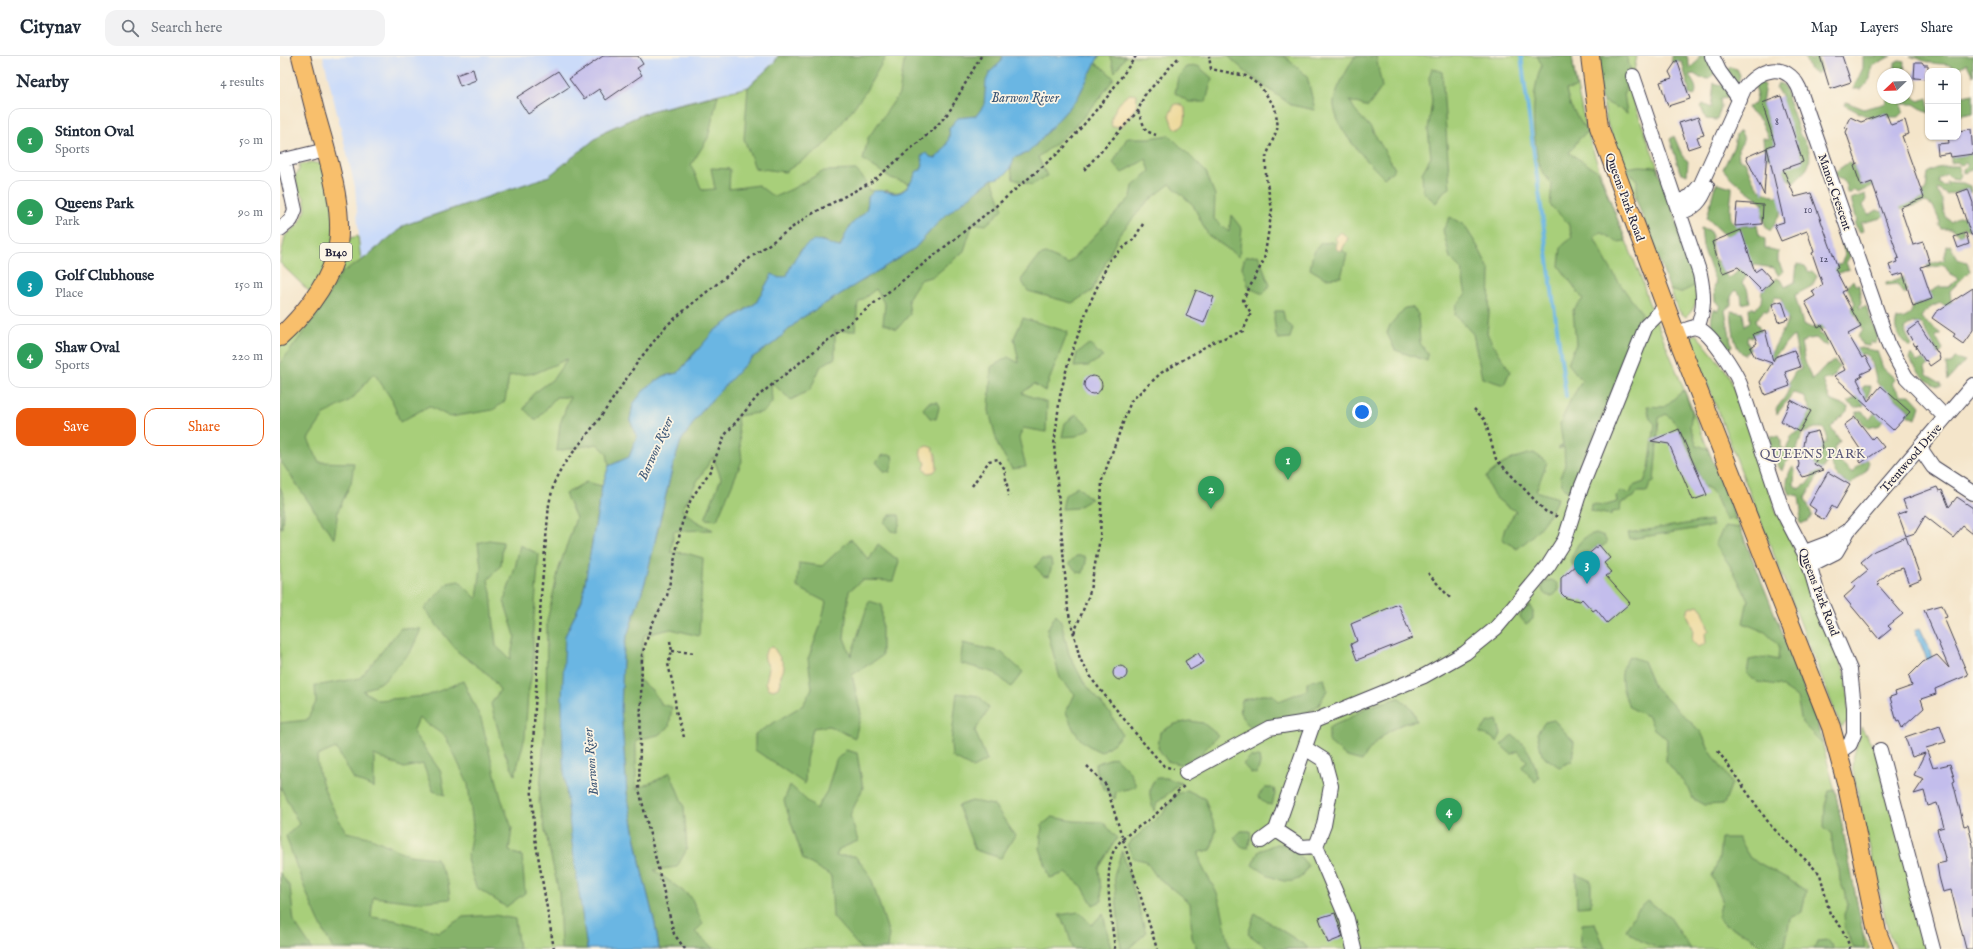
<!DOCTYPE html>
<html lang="en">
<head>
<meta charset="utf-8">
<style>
  body { margin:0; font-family:"IM FELL English",serif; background:#f2f2f3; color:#1f2937 }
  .controls { position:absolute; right:12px; top:12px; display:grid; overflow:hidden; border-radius:8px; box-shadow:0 1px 3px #0004 }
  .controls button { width:36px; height:36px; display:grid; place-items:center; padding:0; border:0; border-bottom:1px solid #e0e1e3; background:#fff; color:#1f2937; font:20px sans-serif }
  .compass { position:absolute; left:1597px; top:12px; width:36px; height:36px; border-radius:50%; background:#fff; box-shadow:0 1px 3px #0004; rotate:247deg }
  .you { position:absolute; left:1082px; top:356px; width:14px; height:14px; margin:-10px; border:3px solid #fff; border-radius:50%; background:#1a73e8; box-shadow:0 0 0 6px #1a73e833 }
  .badge { display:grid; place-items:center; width:26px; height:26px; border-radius:50%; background:#ea580c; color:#fff; font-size:13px; font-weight:700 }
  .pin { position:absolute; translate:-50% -33px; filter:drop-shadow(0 1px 2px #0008) }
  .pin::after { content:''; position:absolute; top:21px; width:14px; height:12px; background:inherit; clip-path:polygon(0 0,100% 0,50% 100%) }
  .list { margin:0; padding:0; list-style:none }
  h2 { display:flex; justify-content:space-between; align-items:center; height:52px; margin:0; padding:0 16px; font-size:17px }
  h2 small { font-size:13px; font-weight:400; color:#747a83 }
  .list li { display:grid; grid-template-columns:26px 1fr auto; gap:12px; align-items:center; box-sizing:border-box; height:64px; margin:0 8px 8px; padding:0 8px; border:1px solid #e0e1e3; border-radius:12px }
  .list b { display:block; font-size:15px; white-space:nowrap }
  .list p { margin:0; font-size:13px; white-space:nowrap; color:#747a83 }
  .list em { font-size:13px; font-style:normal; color:#747a83 }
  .actions { display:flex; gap:8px; padding:12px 16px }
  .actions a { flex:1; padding:9px 0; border:1px solid #ea580c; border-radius:12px; text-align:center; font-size:14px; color:#ea580c }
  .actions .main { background:#ea580c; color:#fff }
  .icon { flex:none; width:22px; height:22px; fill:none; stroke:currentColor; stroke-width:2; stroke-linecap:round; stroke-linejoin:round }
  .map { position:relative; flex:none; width:1693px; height:893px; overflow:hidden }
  header { display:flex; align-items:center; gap:24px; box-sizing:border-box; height:56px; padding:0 20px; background:#fff; border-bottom:1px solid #e0e1e3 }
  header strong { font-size:19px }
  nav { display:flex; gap:22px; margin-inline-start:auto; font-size:14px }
  .search { width:280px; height:36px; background:#f2f2f3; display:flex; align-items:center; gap:10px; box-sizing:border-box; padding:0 14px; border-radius:12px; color:#747a83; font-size:15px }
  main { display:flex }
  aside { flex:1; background:#fff }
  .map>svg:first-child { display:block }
  .built { fill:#cbdbf9 }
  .green { fill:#a8cf7a; stroke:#65785a }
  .forest { fill:#86b26a; stroke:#546a52 }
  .sand { fill:#eeda9e; stroke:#887e6c }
  .water { fill:#6ab6e3; stroke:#466c8f }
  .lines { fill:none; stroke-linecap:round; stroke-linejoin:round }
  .stream { stroke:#6ab6e3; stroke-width:4 }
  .building { fill:#c3bdec }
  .minor-casing { stroke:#423f50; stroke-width:16 }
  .major-casing { stroke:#423f50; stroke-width:20 }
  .path { stroke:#423f50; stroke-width:2.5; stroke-dasharray:3 3; stroke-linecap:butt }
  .minor { stroke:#fff; stroke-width:14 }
  .major { stroke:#f8bf6c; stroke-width:18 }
  .labels { text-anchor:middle; stroke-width:3.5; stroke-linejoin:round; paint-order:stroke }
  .number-label { font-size:10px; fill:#4a4967 }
  .shield { fill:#fcf5e5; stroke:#63616e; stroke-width:1 }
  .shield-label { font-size:11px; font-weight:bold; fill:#22223b }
  .street-label { font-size:12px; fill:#22223b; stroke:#fcf5e5 }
  .water-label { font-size:13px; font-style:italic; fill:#3b5676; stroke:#fcf5e5 }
  .neighbourhood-label { font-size:13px; letter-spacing:1px; fill:#5a5879; stroke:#fcf5e5 }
</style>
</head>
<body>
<header>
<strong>Citynav</strong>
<div class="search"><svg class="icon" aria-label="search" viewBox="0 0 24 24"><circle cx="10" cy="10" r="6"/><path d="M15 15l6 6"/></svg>Search here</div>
<nav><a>Map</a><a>Layers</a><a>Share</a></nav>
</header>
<main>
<aside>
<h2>Nearby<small>4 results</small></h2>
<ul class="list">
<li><span class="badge" style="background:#2e9e5b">1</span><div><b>Stinton Oval</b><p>Sports</p></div><em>50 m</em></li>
<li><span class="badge" style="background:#2e9e5b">2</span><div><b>Queens Park</b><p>Park</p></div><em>90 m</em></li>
<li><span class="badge" style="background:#0f9aa8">3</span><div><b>Golf Clubhouse</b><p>Place</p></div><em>150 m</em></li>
<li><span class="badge" style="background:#2e9e5b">4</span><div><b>Shaw Oval</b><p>Sports</p></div><em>220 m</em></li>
</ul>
<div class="actions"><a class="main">Save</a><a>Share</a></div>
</aside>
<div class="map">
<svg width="1693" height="893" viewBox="0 0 1693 893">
  <rect width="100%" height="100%" fill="#fcf5e5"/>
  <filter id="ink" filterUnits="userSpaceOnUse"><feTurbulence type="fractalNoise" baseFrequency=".025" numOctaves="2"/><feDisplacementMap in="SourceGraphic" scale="8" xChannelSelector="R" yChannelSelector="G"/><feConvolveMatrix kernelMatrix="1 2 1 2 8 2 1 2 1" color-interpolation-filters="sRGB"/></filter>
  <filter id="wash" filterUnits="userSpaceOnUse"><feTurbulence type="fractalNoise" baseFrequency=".012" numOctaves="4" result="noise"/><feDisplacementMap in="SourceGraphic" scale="16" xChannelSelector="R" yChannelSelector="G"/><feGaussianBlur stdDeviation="0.9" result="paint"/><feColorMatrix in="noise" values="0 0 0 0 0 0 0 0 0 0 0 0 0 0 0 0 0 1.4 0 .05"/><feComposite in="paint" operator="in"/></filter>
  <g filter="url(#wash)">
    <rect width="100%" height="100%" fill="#f4e5ca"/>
    <path class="built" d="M43,0H498L495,6L468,31L370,55L325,75L270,120L125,169L81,205L75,131Z"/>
    <path class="green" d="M498,0H723L630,128C622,136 617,139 606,134L329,410L322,430L316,460L285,580L307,893H0V281L34,240L0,207C0,197 4,190 5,180L18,169L26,154L24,141L18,135L15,120L19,114V109L31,106L50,110L58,185L78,180L81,205L125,169L270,120L325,75L370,55L468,31L495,6Z
      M819,0H1292C1302,80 1332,150 1362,224L1367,242L1533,653L1555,734L1583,877L1590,893H379L343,692L392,413L712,123C725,122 731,114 734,102L813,10Z
      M1315,0H1357L1353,20L1347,27L1414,212C1416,232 1422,247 1406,261L1398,254L1327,67Z
      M1416,278L1447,316L1467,365L1496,455L1520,506L1532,544L1566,619L1569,664L1561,671L1409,281Z
      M1581,671L1595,694L1648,893H1616L1608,875L1572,711C1573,698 1579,685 1581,671Z"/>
    <path class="forest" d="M498,0H606L584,38L545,89L505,116L475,112L464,83L468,31L495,6Z
      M625,0H723L721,6L710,16L704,50L696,60L678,62L669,72C671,85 665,93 656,102L650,101L643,108L641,114L637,115L630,128L611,122L583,104L588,82L619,38Z
      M829,0H846L835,16L830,1Z
      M948,0H1004L1027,20L1035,54L1011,49L969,19Z
      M1075,0H1096L1102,31L1088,51L1070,45L1076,56L1091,72L1115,113L1104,122C1087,105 1057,76 1054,50C1052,38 1069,11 1075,0Z
      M1257,0H1292L1296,32L1286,34L1290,49L1307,76L1299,83L1289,97L1318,115L1346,185L1337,186L1321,176L1314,180C1326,208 1342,233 1362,257L1346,303L1289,436L1283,432L1280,421L1285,409L1284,391L1279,393L1278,391L1283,390L1280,368L1290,345L1302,325L1288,307L1296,288L1293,254L1303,243L1279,210L1281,191L1292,181L1288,167L1270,149L1272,128C1269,124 1263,118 1261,113C1252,87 1250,34 1262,9Z
      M1324,0H1346L1351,14L1344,37L1347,58C1339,51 1329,49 1321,43L1316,9Z
      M1391,0H1407L1410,12L1419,4V0H1430L1436,16L1429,23L1420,22L1414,18L1409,19C1413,27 1419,32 1414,40L1408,38L1409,33L1402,6H1392Z
      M1524,0H1529L1531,5L1535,0H1537L1541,15L1536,18L1530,14Z
      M1583,0H1611L1592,10L1590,23L1582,33H1573L1583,12Z
      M1630,0H1693V20L1687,8L1675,13C1668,6 1661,9 1653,7C1645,6 1637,2 1630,0Z
      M1620,5L1625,6L1624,18H1615V6Z
      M815,7L822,11L834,22C814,52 788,80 758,101L767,120L752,129L733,123L731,112L734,102L749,96L797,43Z
      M918,10L932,22L926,46H909L895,37L898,21L906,11Z
      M1450,11L1457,13L1460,19L1458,27L1453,29L1446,16Z
      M1152,12L1162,16L1170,132L1163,136L1156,147L1143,136L1142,117L1151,101L1148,74L1152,45L1149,22Z
      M1479,25L1485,29L1482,47L1502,107L1501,40L1496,32L1498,27L1504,29L1520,79C1529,88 1534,105 1525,115C1521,120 1517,121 1514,127L1508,123L1498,108L1488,102L1484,93L1483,82L1489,83L1481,65L1470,56L1468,50L1475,48L1477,37L1474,28Z
      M1434,27L1445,30L1449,37L1447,42L1440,43L1441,51L1437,64L1426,63L1421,51L1423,48L1431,52Z
      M1627,33L1638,45L1648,42V57L1634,48H1621L1623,56L1618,61H1608L1606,57L1592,63L1564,49L1566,46L1584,53C1591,50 1599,50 1606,47L1607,42H1620L1629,45L1627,41Z
      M1693,38V57L1678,60V41Z
      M438,39L428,82L411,109L422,134L435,133L431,112L450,113L449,133L478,129L494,141L512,133L544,115L576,114L586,125L588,134L594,135L588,141C588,158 583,157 573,167C567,173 564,183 560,191L553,190L542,184L520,194C517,203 510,210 507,220L499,222L492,218L476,247L456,259L414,297L398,317L384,320L366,332L353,348L350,364L357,381L349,401L329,410L327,397L317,388L277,395L280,368L290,341H276L256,365L244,353L253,338L273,323L287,303L256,317L229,320L225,345L213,354L170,361L149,350L120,366L112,344L94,317L72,343L45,358L28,383L39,406L74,407L71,427L58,455L54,483L0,404V308L38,257L62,216L81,205L125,169L269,120L325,75L370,55Z
      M1460,75C1466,83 1463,86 1458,93L1459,104L1465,105C1471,119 1475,138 1494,139L1495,141L1508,136L1510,141L1490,175L1485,169L1480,150L1484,148C1470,136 1454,127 1443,113L1454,90L1456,79Z
      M889,79L926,116L935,139L934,163L949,176L951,159L962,173L959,201L928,179L913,149L890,128L867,146L839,179L812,235L792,247L748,235L741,224L759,200L766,198L788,208L851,141L853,130L870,115L866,103L842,117L833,107L847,82H870Z
      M1394,80L1403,101L1408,105L1407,119L1400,116L1390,83Z
      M1693,98V114L1683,117V113L1688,110L1686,107L1681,109L1677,106L1671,107V101Z
      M1569,106L1573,107L1581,130L1620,116L1578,137L1573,134L1571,137H1567L1566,130L1563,124L1557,122L1555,116Z
      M1360,110L1377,111L1395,159L1402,199L1414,212L1416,229L1400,237L1390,234L1357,146V123L1344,112Z
      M1671,110H1678L1680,119L1678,123L1671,122L1666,118L1659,123V127L1663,130L1668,129L1666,126L1683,127L1690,130L1691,135L1690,137L1688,133L1667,139L1658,133L1657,135L1663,144C1662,151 1665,162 1671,166L1678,161L1685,160L1686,163L1693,165L1692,175L1683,171V178L1679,179L1671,173H1662L1659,169L1660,166L1653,150L1646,146L1604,159L1601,162L1581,167L1583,175L1580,176L1574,167L1577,165L1571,143L1585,138L1586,143L1583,150L1589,159L1597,154L1602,156L1644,142L1642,138L1646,133L1648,117L1657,112Z
      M712,123L723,153L706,169L693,167L684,195L654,220L640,224L628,243L630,258L617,273L603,267L605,249L596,233L578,247L575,275H555V302L541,310L530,334L511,344L491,326L492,346L484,356L457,360L462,405L437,464L425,463L441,422L433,401L416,427L402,454L416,465L433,474L394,475L391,496L406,497L423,502L419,580L391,573L364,579L358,623L372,634L381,648L392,651L389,671L378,679L356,684V733L379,723L390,716L404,751L407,793L397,811L374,814L411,841L423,868L415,876L434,893H379L375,868L362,816L347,737L341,654L343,601L345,586L366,523L392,413L401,385L423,353L470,303L494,287L520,263L635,192L662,162Z
      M1437,127L1452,131C1453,140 1443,170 1461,170C1466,170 1472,169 1477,169L1479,179L1485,183V193H1490L1498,195V205L1503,215L1499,220L1494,212L1474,209L1462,227L1467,232L1470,246L1462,248L1461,239L1455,234L1451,241V249L1445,254L1452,291L1446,294C1435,280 1427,271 1434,253L1438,255L1441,250L1435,245L1434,228H1436L1423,191L1421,172L1429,174L1432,180L1431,187L1433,202C1441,207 1442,216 1449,222L1454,219L1460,210L1446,180L1427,162L1434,133Z
      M1170,161L1184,169L1198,191L1210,215L1209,258L1207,278L1230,315L1224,329L1202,322L1193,278L1175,259L1176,249L1186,239L1181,213L1170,202L1163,174Z
      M1561,185H1564L1570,200L1566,207L1569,213C1563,217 1556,217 1549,221L1557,209L1561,208L1565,198Z
      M1053,186L1067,198L1061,221L1045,222L1030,213L1033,197L1041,187Z
      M1670,189L1677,203L1687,206L1690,215L1670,235L1671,245L1678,250V258L1661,247C1654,249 1643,255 1641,262L1661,278L1655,280L1663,294L1659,299L1642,268L1633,267L1624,273L1632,290L1629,291C1621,283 1612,275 1617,263C1627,263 1631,259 1633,250L1652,243L1650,236L1659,231H1669L1678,222L1670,218L1664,209L1648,212L1647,209L1664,204L1667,190Z
      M978,199L990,229L983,238L969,232L962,211L965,201Z
      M1517,208L1525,210L1529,216L1532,215L1537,220L1532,230L1515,239L1523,268L1532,272L1538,271L1571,253L1575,247L1567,231L1573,224L1575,229H1579L1581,246L1579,252L1586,250L1598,281L1596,287L1591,286L1589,290L1582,289L1578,281L1583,274L1577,259H1573L1550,275L1543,273L1538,277C1544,280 1547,283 1548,290L1542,288L1536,282L1528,283L1521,287L1525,306L1532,324L1545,310L1554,305L1560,310L1552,322L1543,324L1550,344L1568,351L1567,355L1551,371L1560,385L1554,392C1554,405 1565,408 1572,417L1576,411L1587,403L1589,406L1586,415L1570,429C1560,423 1552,416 1551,404L1546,407L1525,442L1532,459L1529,464L1521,468L1519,465L1521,456L1519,440L1510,438C1505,429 1507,420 1512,411L1515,413L1514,429L1519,433L1527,428L1534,418L1532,411L1538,388L1546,387L1547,379L1543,372H1535L1522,378L1516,397L1504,409L1502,415C1495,407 1487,390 1491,380H1498L1501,385V391L1506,394L1512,379L1517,377L1531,355L1524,340L1513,337L1497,358L1496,353C1501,346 1511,336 1509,327L1515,316L1521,313L1514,280L1511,282L1489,307L1487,305L1508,265L1501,242L1495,241L1487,256L1484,254L1475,265L1481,275L1473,278V281L1471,282L1468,280L1467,285L1470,294L1464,299C1452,290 1453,270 1451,255L1463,257L1465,271L1470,265L1469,252H1474L1475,254L1481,246L1482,235L1497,222L1502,225L1505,231L1515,226Z
      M1623,221L1627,236L1624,238L1617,228L1606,229V227Z
      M1132,251L1138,258L1140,287L1148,298L1147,305L1115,294L1107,277L1110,269L1125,252Z
      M995,255H1003L1005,265L1013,272L1010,282L998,283L996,279L994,262Z
      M743,262L788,276L765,335L754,328L742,337L767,347L766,376L743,372L739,382L746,411L732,413L718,390L709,355L711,311L728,301L739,307L734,282Z
      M809,288L823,301L808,310L794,311L797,297Z
      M1581,292L1597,295L1603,312L1615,323L1612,328L1621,339H1630L1640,350L1636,363L1627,359L1630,355L1597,327L1592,307L1585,298L1575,299L1562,308L1560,304L1576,293Z
      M1631,298L1637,306L1643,303L1649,309L1645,312L1647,319L1661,327L1662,330C1648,331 1636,312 1629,303Z
      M1675,302L1685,305L1668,324L1666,308H1671Z
      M1584,330H1591C1590,338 1585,343 1583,350L1575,352L1567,346L1584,337L1582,333Z
      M1404,334L1412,355L1410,371L1417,389L1428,393L1456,463L1446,464L1436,441L1427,431H1423C1415,410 1404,371 1386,358L1379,362L1374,426L1370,428L1367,436H1357L1354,441L1341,447L1340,455L1331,456V459L1310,455L1311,448L1327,449L1337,446L1336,440L1341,435L1350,438L1353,430L1364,426L1369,413L1375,368L1370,363L1367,350L1384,351Z
      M649,346H658L659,352L656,363L650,362L643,353Z
      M1596,355L1605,361L1600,369L1588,372L1576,360L1577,356H1582L1590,363Z
      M797,358L811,372L796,380L782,381L785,367Z
      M1254,397L1267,406L1256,435L1278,442C1267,464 1257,478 1237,493L1222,483L1225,472L1236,455C1219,446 1210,440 1206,421C1221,407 1235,400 1254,397Z
      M603,399H612L613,405L610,416L604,415L596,406Z
      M306,426L322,430L302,544L285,580L307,893H281L279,837L259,747L266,657L267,565L279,512L296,462L285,438Z
      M797,430L811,443L796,452L782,453L785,439Z
      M0,431L4,441L2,472L0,471Z
      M610,459H619L620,465L617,476L611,475L604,466Z
      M1431,464L1433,470L1350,483L1348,477Z
      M1445,470L1460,472L1533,653L1543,688L1522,667L1517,641L1499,629L1477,626L1467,618L1469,604L1486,601L1498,604L1499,589L1485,576L1463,567L1468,544L1453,514L1435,488Z
      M1316,477L1324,480L1327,487L1321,491L1319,489L1294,511L1290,505C1296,490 1300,481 1316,477Z
      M571,483L589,504L598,488L619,505L613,525L582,524L569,535L564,582L571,600L589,545L602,549V600L572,619L581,658L575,682L549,670L533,672L526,704L525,728L475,694V678L523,649L532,632L528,603L540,571L546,546L517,531L519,507L542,510Z
      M209,484L223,486L221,509L208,524L211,536L216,590L230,603L235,580L224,545L235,512L240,489L259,498L253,573V613L248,638L245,681L235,719L224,695L211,648L220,634L209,619L178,596L144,553L168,527L179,525L197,543L201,511L198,487Z
      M796,500H805L806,506L803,517L797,516L789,507Z
      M762,503H771L772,509L769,520L763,519L755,511Z
      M1262 532a8 8 0 1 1 16 0a8 8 0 1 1-16 0Z
      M1250,549L1253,554V563L1246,568L1240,561L1242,555Z
      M776,558L782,568L789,598L803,625L832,660L842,678L834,687L821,696C798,686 795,678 786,656L795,638L780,622L767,574Z
      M121,572L141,573L131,595L105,624L83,635L98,644L147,640L183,625L201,663L221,742L232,772L229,795L242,800L245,837L226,851L196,831L187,804L193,770L188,728L166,681L139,662L133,676L161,716L165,739L153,735L143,708L124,712L94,699V732L74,723L56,692L37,700C38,727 53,753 66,776L89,781L129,799L156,802L168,827L170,843L136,846L93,841L91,861L114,864L159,876L183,861L214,859L235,863L239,893H53C33,857 19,819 6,780L19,768L0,730V667L27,664L36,646L35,630L80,622Z
      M683,587L721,596L743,616L731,631L715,617L680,607Z
      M1349,600L1363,605L1374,631L1421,676L1430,695L1452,727L1444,748L1424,749L1413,743L1409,733L1386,705L1387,683L1374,673L1369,661L1349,651C1342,633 1337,617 1349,600Z
      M1044,622L1047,634L1039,649L1023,659L974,673C962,664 958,660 962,644L982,639H992L999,645L1027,634V626Z
      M677,637L699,640L709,652L695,675L707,704L693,712L672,701L671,687Z
      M1119,642L1132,652L1137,665C1115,666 1092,686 1082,705L1067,701L1049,686V671L1066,664L1087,651Z
      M1217,664L1221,678L1217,686L1211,681L1200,677L1207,667Z
      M1274,664L1294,686L1292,705L1279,711L1262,699L1257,677L1265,666Z
      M910,665L923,667L938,679L919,700L903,709L887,705L878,692L880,676L895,668Z
      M1232,679C1250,692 1252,701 1259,722L1255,726L1242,711L1247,705L1238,695L1231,698L1221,689Z
      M566,694L577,697L583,732L570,759L578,785L559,793L556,800H575L590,819L609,878L607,893H581L553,861L551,820L523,803L504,745L510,729L536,753L547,735L556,704Z
      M835,701L850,716L856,730C849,734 843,733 836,736L835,743C823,735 816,722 815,708Z
      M970,701H979L980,707L977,718L971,717L963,708Z
      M877,722H886L901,727L877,747L874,755C870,742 866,733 877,722Z
      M985,732H994L995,738L992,749L986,748L978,740Z
      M907,734L925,743L936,774L931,794L919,796C919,812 931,823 937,838C944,856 945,875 950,893H917L912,881L910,847L876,820L866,805L853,802L847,789L883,757L895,739Z
      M1555,734L1583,877L1585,893L1574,892L1565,873L1564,858L1568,849L1564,835L1560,825L1559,813L1554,801L1551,777L1544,773L1545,749L1549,735Z
      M692,745L714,749L735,779L721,802L695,794L678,750Z
      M772,761L794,765L823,766L837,782L819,812L822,845L813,849L802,830L786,817L770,822L760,792L762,769Z
      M961,775H970L971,781L968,792L962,791L954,782Z
      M1441,782H1458L1470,802L1508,823L1526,835L1522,856L1510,862L1505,891L1481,890L1467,878L1445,869L1438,861L1442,844L1432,820L1439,802Z
      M996,788L1011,789L1028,810C1026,813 1024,819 1021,821C1006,833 984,817 972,809L979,795Z
      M842,795L866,877L848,893H841L834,819Z
      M0,817L10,831L14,866L32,893H0Z
      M1296,818L1311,825V850L1297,851Z
      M1368,845L1389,860L1411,893C1380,893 1368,893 1346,874L1356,856Z
      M799,856L812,869L823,857L831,893H793L786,870L779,859Z
      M975,857L1026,890L1028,893H989L968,878Z
      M1315,867L1325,893H1307L1300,890L1302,868Z
      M1549,884L1553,893H1534L1537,885Z"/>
    <path class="sand" d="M850,38L857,39L856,51L842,70L832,71C828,60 841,42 850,38Z
      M895,48H900L905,52C905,61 908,68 898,73L893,71L889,59Z
      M1061,176L1068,182L1062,194L1059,195L1056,192L1057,186L1055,182Z
      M647,390L653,392L656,400L657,412L654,416L648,417L644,412L646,407C641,401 639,399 642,392Z
      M1418,549L1423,555L1429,575L1425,578L1426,587L1418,591L1412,585L1413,573L1407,558L1409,552Z
      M493,591C495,594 505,609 504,611C503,619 499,618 501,627L498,632L493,634L488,632L486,626L489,612C485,604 482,600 488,592Z"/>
    <path class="water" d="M723,0H819L797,43L749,96L734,102C731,114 725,122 712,123L662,162L635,192L520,263L494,287L470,303L423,353L401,385L392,413L366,523L345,586L343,601L341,654L347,737L362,816L375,868L379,893H307L291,780L283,705L282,644L285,580L302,544L322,430L329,410L349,401L357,381L350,364L353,348L366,332L384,320L398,317L434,275L476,247L492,218L499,222L507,220C511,207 525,180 542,185C549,187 552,190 560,191C564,183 567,173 573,167C583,157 588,158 588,141L594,135C603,134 606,136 613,137C626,139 632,124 637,115L641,114L643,108L641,100L647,97L650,101L656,102C665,93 671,85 669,72L678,62L696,60L704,49L706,25L710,16L721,6Z
      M1640,572L1648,589L1654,609L1650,611L1635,574Z"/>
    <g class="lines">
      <path class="stream" d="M1241,0L1286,340"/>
    </g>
    <g id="blocks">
      <path class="building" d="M323,0H358L363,8L357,12L362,19L326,44L319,33L304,43L289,23Z
        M1540,0H1562L1571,26L1550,33Z
        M1397,4L1410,43L1388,50L1380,26L1392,22L1389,16Z
        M1635,6H1642L1644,9H1648V23L1634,22Z
        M193,13L196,24L180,30L176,19Z
        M278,15L289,31L248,58L237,41Z
        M1501,40L1523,106L1503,113L1515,141L1531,137L1558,212L1555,213L1566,234L1562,236L1581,271L1568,278L1582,302L1585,300L1592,313L1581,318L1582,320L1577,323L1588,345L1601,330L1630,356L1613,374L1554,320L1565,314L1542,269L1538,271L1525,246L1535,240L1532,235L1543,229L1532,197L1534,196L1527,175L1501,185L1494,169L1504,166L1487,91L1495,88L1482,47Z
        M1606,57L1611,69L1625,64L1629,78L1622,80L1644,142L1620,151L1633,189L1643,186L1650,208L1641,211L1652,243L1633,250L1623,217L1613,220L1609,209L1617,206L1616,203L1619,202L1592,126L1581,130L1574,110L1577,108L1566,76L1568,72L1565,71L1570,61L1581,66Z
        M1418,61L1424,79L1417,81L1420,89L1408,93L1399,67Z
        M1691,73L1693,98L1671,101L1670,97L1658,99L1657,88L1669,87L1668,81H1678V75Z
        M1487,92L1484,139L1466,101Z
        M1688,133L1693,147V179H1691L1677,137Z
        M1457,147L1483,149L1482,168L1455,170Z
        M1461,174L1475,216L1481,212L1493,225L1482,235L1458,211L1443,217L1438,205L1432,186Z
        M1686,177L1689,188L1678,192L1674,181Z
        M1693,232V274L1683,288L1673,281L1675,278L1652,262L1656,256Z
        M916,234L934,241L924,267L906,260Z
        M1502,245L1508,263L1498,266L1492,248Z
        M1638,267L1659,299L1660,303L1650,310L1646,304L1645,305L1636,291L1638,289L1635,290L1627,275Z
        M1485,274L1493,305L1495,301L1514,294L1520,311L1505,316L1510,330L1485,339L1480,326L1492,307L1475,301L1470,292L1477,287L1473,278Z
        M804 329a9 9 0 1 1 18 0a9 9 0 1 1-18 0Z
        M1511,344L1531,355L1519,376L1501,365Z
        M1575,361L1592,383L1595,380L1604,391L1581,407L1574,397L1580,393L1564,369Z
        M1399,373L1427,439L1413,444L1389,388L1371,385Z
        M1538,375L1543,391L1534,408L1544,414L1523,421L1518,413L1519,408L1516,397L1522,396L1525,378Z
        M1548,416L1570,429L1556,453L1552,450L1544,464L1534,458L1536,454L1529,449Z
        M1657,431L1659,435L1662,434L1669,451L1677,441L1693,452V478L1683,470L1673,482L1645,460L1635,477L1626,480L1618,458L1627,455L1623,444Z
        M1626,481L1641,523L1629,528L1623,512L1610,516L1598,526L1600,528L1598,529L1623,558L1608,570L1611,573L1599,583L1564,541L1573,533L1575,530L1572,527L1588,514L1581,506L1594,495Z
        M1319,489L1330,502L1324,507L1332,516L1326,520L1350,547L1327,567L1316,553L1313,555L1302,543L1300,545L1286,542L1281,537V522Z
        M1118,548L1132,582L1077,604L1071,588L1077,585L1071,568Z
        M1662,549L1667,561L1664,562L1688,619L1655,633L1656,638L1641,643L1644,652L1622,672L1619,665L1617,666L1610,641L1616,639L1615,636L1632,630L1629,620L1643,606L1657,599L1669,612L1644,554Z
        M918,597L924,606L910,614L905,605Z
        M833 617a7 7 0 1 1 14 0a7 7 0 1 1-14 0Z
        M1660,669L1666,686L1646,692L1653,712L1670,708L1675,725L1673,726L1684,770L1688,769L1693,789V893H1686L1671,834L1663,836L1659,821L1657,808L1666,806L1657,773L1664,771L1657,747L1648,750L1644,735L1634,738L1644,723L1634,719L1645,697L1632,701L1625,681Z
        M1055,857L1063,881L1048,887L1039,862Z"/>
    </g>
  </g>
  <g filter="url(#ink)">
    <use href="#blocks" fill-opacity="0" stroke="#423f50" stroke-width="1"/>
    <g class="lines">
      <defs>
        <path id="minor" d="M1432,0L1439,15L1460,44
          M1353,20L1420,218C1424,238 1425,253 1417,272
          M0,105L46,94
          M1396,147L1411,140L1421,128L1464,33C1479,12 1506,5 1519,32L1609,290L1626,321L1665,361
          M1399,157C1415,152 1421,146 1427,130
          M0,173L11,164L15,154L4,104
          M1396,278C1402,276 1411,270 1417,272C1430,275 1455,315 1460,328L1503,456L1528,504L1538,539L1570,614L1574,651V678L1570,688L1559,696
          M1640,392L1653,411L1693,437
          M1525,496L1551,486L1568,475L1693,329
          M1530,509L1556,496L1567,477
          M1600,694L1653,893
          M906,717L989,672L1034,665L1144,620L1185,597L1216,572L1268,510L1285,483L1301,432L1366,270L1386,250
          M996,774L1022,791L1036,790L1044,769L1051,730L1044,704L1025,692
          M981,785L996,774L1034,665
          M1036,790L1067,863L1074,893"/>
        <path id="major" d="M1310,0L1319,71L1396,278L1551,671L1567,730L1597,876L1604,893
          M0,281C22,261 46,231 55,202C68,162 47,98 36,59C31,39 26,20 21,0"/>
      </defs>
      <use href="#minor" class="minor-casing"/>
      <use href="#major" class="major-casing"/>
      <path class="path" d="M858,55L866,75L876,79
        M804,114L858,55L864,40L900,0
        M863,168L854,183L830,203L808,251L788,307L780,340L774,389L788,554L800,603L814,626L861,684L884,710L894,713
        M1194,353L1205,364L1216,403L1265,455L1278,461
        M692,430L709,405L718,403L724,412L729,440
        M1148,517L1171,543
        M794,577L809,539L820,483L822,424L851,345L881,317L933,286L963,275L971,257L963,244L984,204L992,153L986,122V101L998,71L995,51L980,30L966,20L931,13L929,0
        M390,585L392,595L388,608L394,633L396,655L404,681
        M392,595L415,597
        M1438,695L1491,770L1540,818L1550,858L1561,871L1567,883L1570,893
        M807,710L826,729L877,893
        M274,893L255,782L251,726L261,540L269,448L274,427L284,408L320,362L359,304L386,270L413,247L463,207L528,160L593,125L654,73L669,56L701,0
        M405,893L394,878L359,733L362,599L371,570L387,540L402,467L411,443L429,417L445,379L478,340L716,150L783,93L828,40L856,0
        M835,893C832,866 824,825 832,799C838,780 863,770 876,758C886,748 894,738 904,730"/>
      <use href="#minor" class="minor"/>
      <use href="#major" class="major"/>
    </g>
  </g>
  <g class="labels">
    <g class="number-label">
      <text x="1497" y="69">8</text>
      <text x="1528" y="157">10</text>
      <text x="1544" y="206">12</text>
    </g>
    <rect class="shield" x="40" y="187" width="32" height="18" rx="3"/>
    <g class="shield-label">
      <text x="56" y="200">B140</text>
    </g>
    <g class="street-label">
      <text transform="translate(1555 136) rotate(71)" y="4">Manor Crescent</text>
      <text transform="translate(1345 141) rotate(70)" y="4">Queens Park Road</text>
      <text transform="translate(1631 402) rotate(-49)" y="4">Trentwood Drive</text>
      <text transform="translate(1539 536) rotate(69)" y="4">Queens Park Road</text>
    </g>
    <g class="water-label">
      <text x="745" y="46">Barwon River</text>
      <text transform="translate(375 392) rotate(-66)" y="5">Barwon River</text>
      <text transform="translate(310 706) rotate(-95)" y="5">Barwon River</text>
    </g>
    <g class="neighbourhood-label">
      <text x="1533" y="402">QUEENS PARK</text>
    </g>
  </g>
</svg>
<div class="controls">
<button>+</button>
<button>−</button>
</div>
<svg class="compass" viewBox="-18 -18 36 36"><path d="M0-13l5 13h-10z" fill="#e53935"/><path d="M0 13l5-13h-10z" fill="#747a83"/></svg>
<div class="you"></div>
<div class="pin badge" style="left:1008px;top:424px;background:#2e9e5b">1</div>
<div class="pin badge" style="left:931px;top:453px;background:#2e9e5b">2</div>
<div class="pin badge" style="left:1307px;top:528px;background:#0f9aa8">3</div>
<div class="pin badge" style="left:1169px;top:775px;background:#2e9e5b">4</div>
</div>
</main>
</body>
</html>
